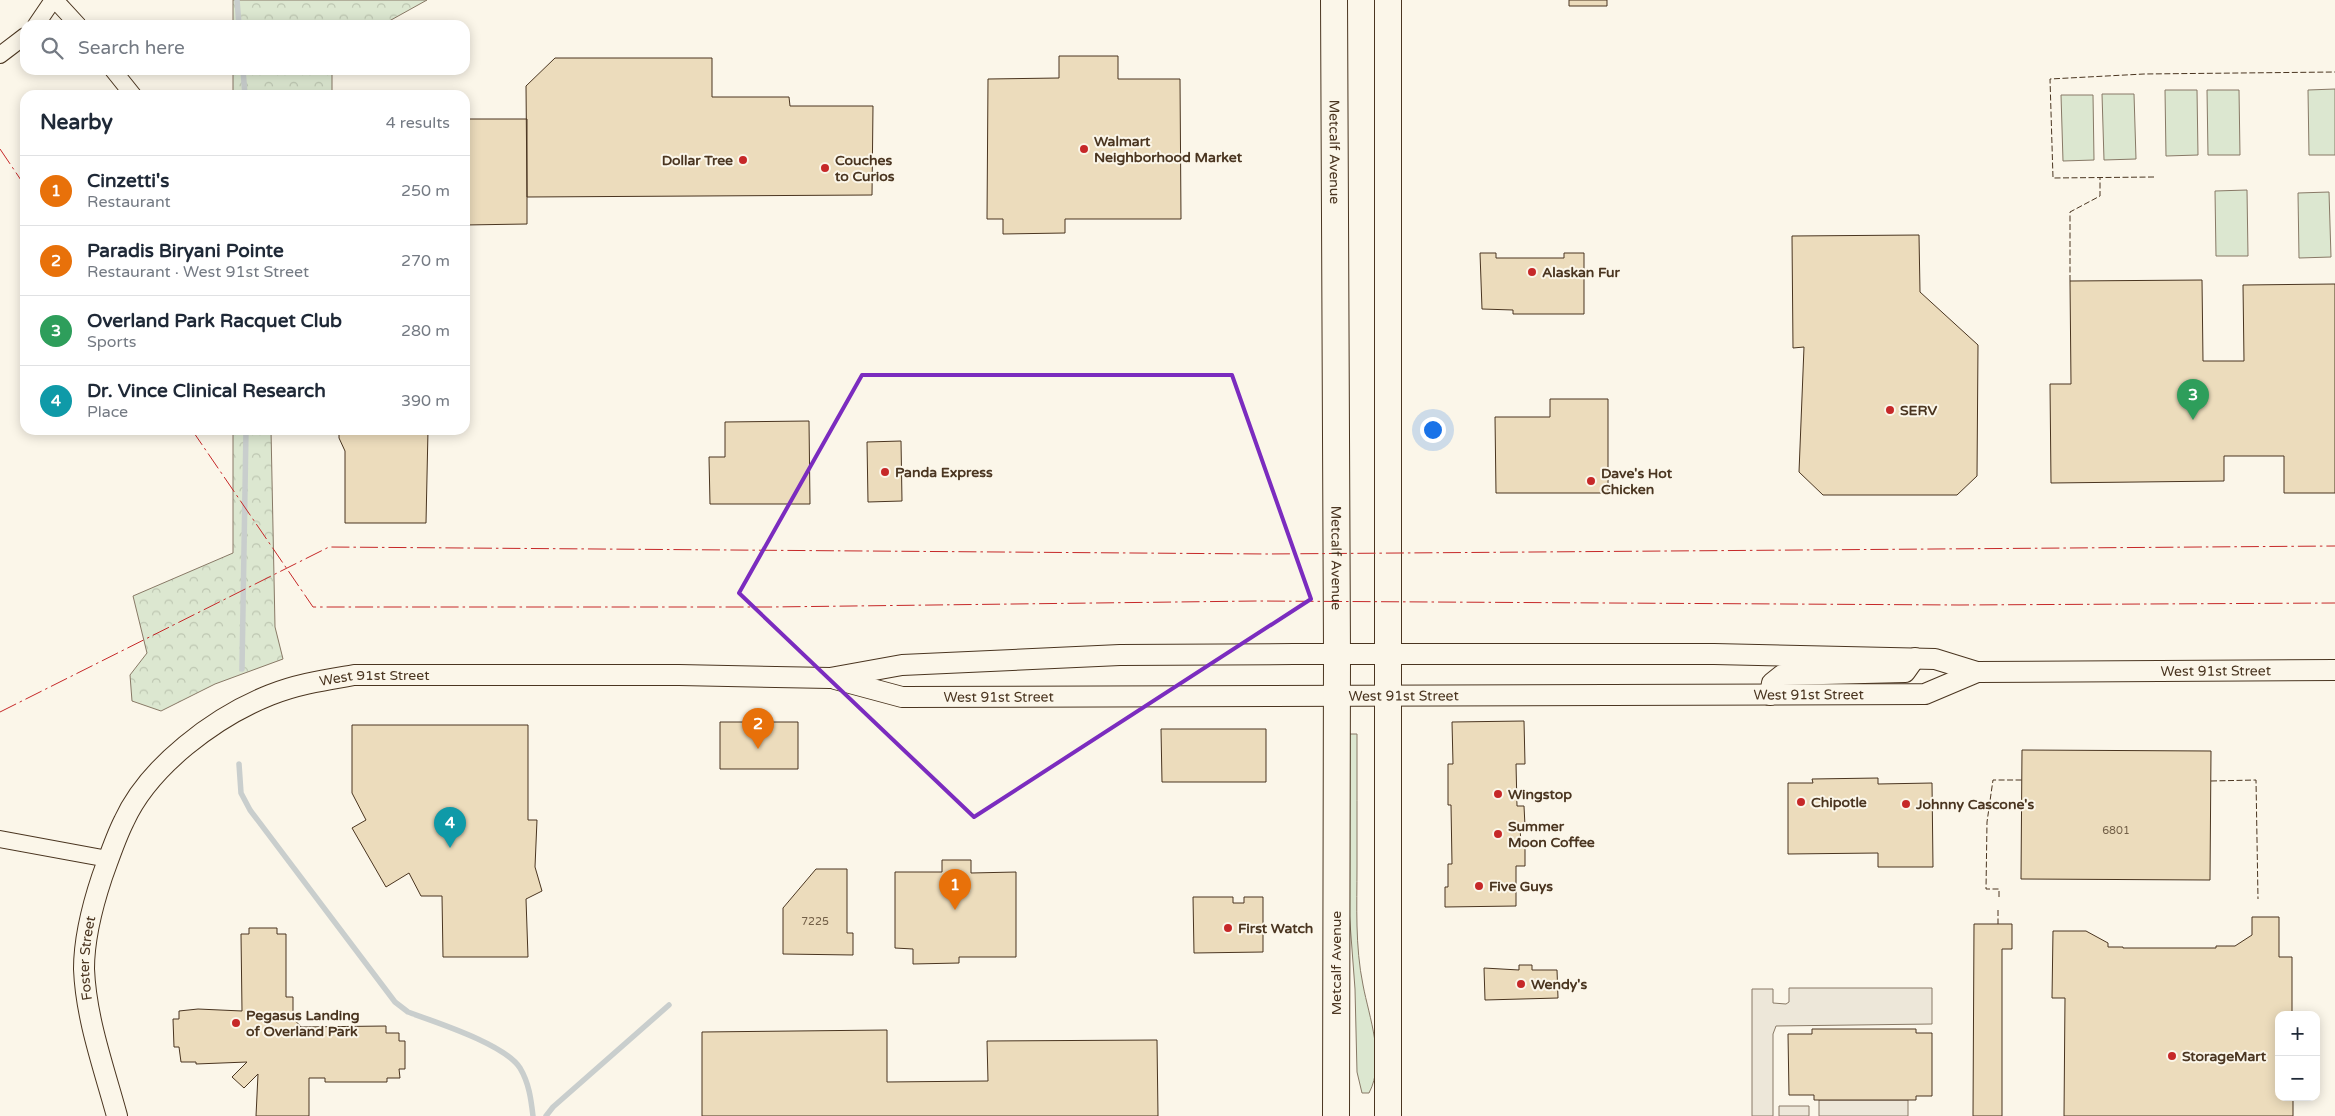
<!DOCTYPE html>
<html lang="en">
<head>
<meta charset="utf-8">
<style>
  body { margin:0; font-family:"Varela Round",sans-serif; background:#f2f2f3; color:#1f2937 }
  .controls { position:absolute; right:15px; bottom:15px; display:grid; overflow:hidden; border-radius:10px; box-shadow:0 2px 12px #0003 }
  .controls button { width:45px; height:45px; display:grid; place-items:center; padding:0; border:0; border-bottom:1px solid #e0e1e3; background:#fff; color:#1f2937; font:25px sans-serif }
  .you { position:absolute; left:1432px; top:429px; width:18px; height:18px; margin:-12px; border:4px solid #fff; border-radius:50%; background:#1a73e8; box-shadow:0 0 0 8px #1a73e833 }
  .badge { display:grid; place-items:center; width:32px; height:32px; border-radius:50%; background:#db2777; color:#fff; font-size:16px; font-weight:700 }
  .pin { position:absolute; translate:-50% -41px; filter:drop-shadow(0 1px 2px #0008) }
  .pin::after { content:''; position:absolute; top:26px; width:18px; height:15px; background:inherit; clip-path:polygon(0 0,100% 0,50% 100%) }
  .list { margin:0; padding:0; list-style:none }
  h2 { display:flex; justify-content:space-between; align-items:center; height:65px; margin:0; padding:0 20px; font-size:21px }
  h2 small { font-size:16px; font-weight:400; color:#747a83 }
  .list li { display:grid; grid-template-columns:32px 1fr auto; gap:15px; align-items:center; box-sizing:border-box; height:70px; padding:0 20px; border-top:1px solid #e0e1e3 }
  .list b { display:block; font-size:19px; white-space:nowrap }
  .list p { margin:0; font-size:16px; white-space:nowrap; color:#747a83 }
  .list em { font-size:16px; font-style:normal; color:#747a83 }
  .icon { flex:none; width:28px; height:28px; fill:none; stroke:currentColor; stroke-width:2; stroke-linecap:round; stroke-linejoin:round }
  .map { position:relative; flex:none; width:2335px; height:1116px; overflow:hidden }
  .search { position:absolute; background:#fff; box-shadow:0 2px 12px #0003; left:20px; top:20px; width:450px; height:55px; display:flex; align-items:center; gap:12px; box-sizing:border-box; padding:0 18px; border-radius:15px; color:#747a83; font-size:19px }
  .panel { position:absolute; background:#fff; box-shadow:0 2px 12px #0003; left:20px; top:90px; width:450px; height:345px; border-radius:15px }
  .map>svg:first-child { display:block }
  .grass { fill:#dce7d0; stroke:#887966 }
  .forest { fill:url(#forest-crowns); stroke:#887966 }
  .parking { fill:#ede7d9; stroke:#887966 }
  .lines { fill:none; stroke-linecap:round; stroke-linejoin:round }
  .stream { stroke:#c9cecd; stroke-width:5.5 }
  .building { fill:#ecdcbc; stroke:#4a3520 }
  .minor-casing { stroke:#4a3520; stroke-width:18 }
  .tertiary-casing { stroke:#4a3520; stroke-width:22 }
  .primary-casing { stroke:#4a3520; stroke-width:28 }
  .minor { stroke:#fbf6e9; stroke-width:16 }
  .tertiary { stroke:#fbf6e9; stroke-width:20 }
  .primary { stroke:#fbf6e9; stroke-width:26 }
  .fence { stroke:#4a3520; stroke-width:1; stroke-dasharray:6 2.5; stroke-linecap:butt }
  .power { stroke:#c62828; stroke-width:1; stroke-dasharray:18 4 2.5 4; stroke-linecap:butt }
  .marked { fill:none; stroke:#7b2cbf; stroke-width:4; stroke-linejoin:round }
  .poi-dot { fill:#c62828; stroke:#fbf6e9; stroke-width:2 }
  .labels { text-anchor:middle; stroke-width:4; stroke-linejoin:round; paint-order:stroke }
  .number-label { font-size:11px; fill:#725f47 }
  .poi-label { font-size:14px; font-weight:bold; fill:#4a3520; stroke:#fbf6e9; text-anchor:start }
  .street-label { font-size:14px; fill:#4a3520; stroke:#fbf6e9 }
</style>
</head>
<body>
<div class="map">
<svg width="2335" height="1116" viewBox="0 0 2335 1116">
  <defs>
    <pattern id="forest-crowns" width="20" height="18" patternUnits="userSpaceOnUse" patternTransform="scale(1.25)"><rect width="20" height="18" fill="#dce7d0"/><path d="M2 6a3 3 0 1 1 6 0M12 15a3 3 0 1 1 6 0" fill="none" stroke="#bec7b2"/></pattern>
  </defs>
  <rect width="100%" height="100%" fill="#fbf6e9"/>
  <path class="grass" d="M2335,89V155H2309L2308,90Z
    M2165,90H2197L2198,155L2166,156Z
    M2207,90H2239L2240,155H2208Z
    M2102,94H2134L2136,159L2104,160Z
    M2061,95H2093L2094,160L2063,161Z
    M2247,190L2248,256H2216L2215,191Z
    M2329,192L2331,257L2299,258L2298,193Z
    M1348,734H1357C1357,778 1357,823 1357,867C1357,906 1355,946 1363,985C1369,1017 1386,1061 1369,1093H1362L1357,1072L1355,989L1347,883Z"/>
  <path class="forest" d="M233,0H427L382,25H233Z
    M233,70H332V95H233Z
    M233,430H271L275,627L283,659L215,684L161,711L132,701L130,675L147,653L133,596L233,553Z"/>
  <path class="parking" d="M1789,988H1932V1024L1776,1026L1773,1034V1116H1752V989H1773V1003L1786,1004L1789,1002Z
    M1819,1100H1908V1116H1819Z
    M1779,1106H1809V1116H1779Z"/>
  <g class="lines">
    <path class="stream" d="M237,0L239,25
      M243,70L245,95
      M242,669L246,430
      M239,764L241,793L250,810L395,1002L408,1012C435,1022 505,1044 520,1068C529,1083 531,1099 533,1116
      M546,1116L553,1107L669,1005"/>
  </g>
  <path class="building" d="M1569,0H1607V6H1569Z
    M1059,56H1118V79H1180L1181,219H1065V233L1003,234V219H987L988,79L1059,78Z
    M555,58H712V97H789L790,106H873L872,195L527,197L526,86Z
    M465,119H527V224L465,225Z
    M1919,235L1920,292L1978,345L1977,476L1957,495H1823L1799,472L1804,347L1793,348L1792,236Z
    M1480,253H1496V258H1564V253H1584V314H1513V310L1482,309Z
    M2202,280L2203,361H2244L2243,285L2335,284V493H2284V456H2224V481L2051,483L2050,384H2071L2070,281Z
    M1550,399H1608V493H1496L1495,417H1550Z
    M809,421L810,504H710L709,457H725V422Z
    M339,430H428L426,523H345V451L339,438Z
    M901,441L902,501L868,502L867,442Z
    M1524,721L1525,764H1516L1517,806H1524L1525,826L1520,827L1521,845H1525V866H1516V906L1445,907V887H1448V864H1452L1451,805H1448V764H1453L1452,722Z
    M720,722H798V769H720Z
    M352,725H528V820H537L535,867L542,891L526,899L528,957H443L442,896H421L409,873L386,887L352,828L366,820L352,793Z
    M1161,729H1266V782H1162Z
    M2022,750L2211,751L2210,880L2021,879Z
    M1878,778V784L1932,783L1933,867H1878V853L1788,854V783H1813L1812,779Z
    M942,860H971V873L1016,872V957H959V963L913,964V949L895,948V872H942Z
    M816,869H847V933H853V955L783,954V908Z
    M1193,897H1233V903H1244V897H1263V952L1194,953Z
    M2252,917H2279V957H2292V1015H2279V1097H2293V1116H2064L2065,998H2052L2053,931H2086L2108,943V947H2123V948H2216V946H2235L2252,935Z
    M1974,924H2012V949H2002V1116H1973Z
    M249,928H277V934H286V997H293V1018L301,1027L386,1026V1033H399V1041H405V1069H399L400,1078H387V1082H325V1078H309V1116H256L258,1074L244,1088L232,1077L247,1062L196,1064V1062H181L179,1047H174L173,1019H179V1011L198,1009L242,1011L241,934H249Z
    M1519,965H1532V970H1557L1558,998L1485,1000L1484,968L1519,970Z
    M1812,1029H1916V1033H1932V1096H1916V1100H1814V1095H1789L1788,1034H1812Z
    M887,1030V1082L988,1081L987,1041L1157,1040L1158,1116H702V1032Z"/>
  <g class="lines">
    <defs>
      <path id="minor" d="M55,0L78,25
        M36,25L53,0
        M0,55L25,36
        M113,70L133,95
        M0,839L108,859"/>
      <g id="tertiary">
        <path id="s1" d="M835,679L902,697L1925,694L1977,672"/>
        <path d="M1770,695L1772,683L1782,675L1905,672L1915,658"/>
        <path id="s2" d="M117,1116C104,1068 86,1019 84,969C84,937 92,907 102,877C109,858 115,839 124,821C149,766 215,717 270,695C297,684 325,680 354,675H679L830,678L902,665L1120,655L1294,654H1714L1935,659L1977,672L2335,670"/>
      </g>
      <g id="primary">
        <path id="s3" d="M1334,0L1337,654L1336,1116"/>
        <path d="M1388,1116V0"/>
      </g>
    </defs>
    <use href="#minor" class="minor-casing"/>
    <use href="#tertiary" class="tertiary-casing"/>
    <use href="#primary" class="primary-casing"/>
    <use href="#minor" class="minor"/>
    <use href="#tertiary" class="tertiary"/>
    <use href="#primary" class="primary"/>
    <path class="fence" d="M2154,177L2053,178L2050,79L2144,74L2335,72
      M2070,281V212L2100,196V178
      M2211,781L2256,780L2258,899
      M1999,897V889H1986L1987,822L1993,780H2022
      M1998,910V924"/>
    <path class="power" d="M0,149L25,186
      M192,430L313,607H771L1257,601L1959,605L2335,603
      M0,712L329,547L1267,554L2335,546"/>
  </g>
  <path class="marked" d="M862,375H1232L1311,599L974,817L739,593Z"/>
  <g class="poi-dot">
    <circle cx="1084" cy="149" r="5"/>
    <circle cx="743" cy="160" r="5"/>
    <circle cx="825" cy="168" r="5"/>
    <circle cx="1532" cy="272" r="5"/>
    <circle cx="1890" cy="410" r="5"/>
    <circle cx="885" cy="472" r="5"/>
    <circle cx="1591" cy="481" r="5"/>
    <circle cx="1498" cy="794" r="5"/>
    <circle cx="1801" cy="802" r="5"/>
    <circle cx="1906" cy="804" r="5"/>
    <circle cx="1498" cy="834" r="5"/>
    <circle cx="1479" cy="886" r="5"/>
    <circle cx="1228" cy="928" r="5"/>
    <circle cx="1521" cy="984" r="5"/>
    <circle cx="236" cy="1023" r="5"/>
    <circle cx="2172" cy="1056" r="5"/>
  </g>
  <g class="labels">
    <g class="number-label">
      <text x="2116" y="834">6801</text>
      <text x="815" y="925">7225</text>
    </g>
    <g class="poi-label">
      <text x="1094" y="146">Walmart<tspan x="1094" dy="16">Neighborhood Market</tspan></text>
      <text x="733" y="165" text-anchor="end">Dollar Tree</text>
      <text x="835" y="165">Couches<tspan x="835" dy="16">to Curios</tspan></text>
      <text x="1542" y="277">Alaskan Fur</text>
      <text x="1900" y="415">SERV</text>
      <text x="895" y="477">Panda Express</text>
      <text x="1601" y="478">Dave's Hot<tspan x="1601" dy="16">Chicken</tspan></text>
      <text x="1508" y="799">Wingstop</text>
      <text x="1811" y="807">Chipotle</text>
      <text x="1916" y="809">Johnny Cascone's</text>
      <text x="1508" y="831">Summer<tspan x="1508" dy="16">Moon Coffee</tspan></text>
      <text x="1489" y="891">Five Guys</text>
      <text x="1238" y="933">First Watch</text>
      <text x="1531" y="989">Wendy's</text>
      <text x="246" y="1020">Pegasus Landing<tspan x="246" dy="16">of Overland Park</tspan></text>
      <text x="2182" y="1061">StorageMart</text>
    </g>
    <g class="street-label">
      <text dy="5" stroke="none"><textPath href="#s3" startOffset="152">Metcalf Avenue</textPath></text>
      <text dy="5" stroke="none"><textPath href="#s3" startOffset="558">Metcalf Avenue</textPath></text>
      <text dy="5" stroke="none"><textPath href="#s2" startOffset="2454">West 91st Street</textPath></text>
      <text dy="5" stroke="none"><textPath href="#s2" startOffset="609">West 91st Street</textPath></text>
      <text dy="5" stroke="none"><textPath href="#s1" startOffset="976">West 91st Street</textPath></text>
      <text dy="5" stroke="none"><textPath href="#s1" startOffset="571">West 91st Street</textPath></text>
      <text dy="5" stroke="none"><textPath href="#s1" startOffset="166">West 91st Street</textPath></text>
      <text dy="5" stroke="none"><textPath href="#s2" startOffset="162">Foster Street</textPath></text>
      <text transform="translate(1336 963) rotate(-90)" y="5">Metcalf Avenue</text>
    </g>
  </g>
</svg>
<div class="controls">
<button>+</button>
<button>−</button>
</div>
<div class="you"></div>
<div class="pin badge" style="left:955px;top:910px;background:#e8710a">1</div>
<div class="pin badge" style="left:758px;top:749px;background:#e8710a">2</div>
<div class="pin badge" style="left:2193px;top:420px;background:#2e9e5b">3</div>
<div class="pin badge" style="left:450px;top:848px;background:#0f9aa8">4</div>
<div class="search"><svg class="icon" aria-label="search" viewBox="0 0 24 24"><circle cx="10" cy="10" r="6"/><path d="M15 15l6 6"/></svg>Search here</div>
<section class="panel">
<h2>Nearby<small>4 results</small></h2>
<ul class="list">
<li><span class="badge" style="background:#e8710a">1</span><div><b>Cinzetti's</b><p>Restaurant</p></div><em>250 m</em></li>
<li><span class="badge" style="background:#e8710a">2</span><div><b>Paradis Biryani Pointe</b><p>Restaurant · West 91st Street</p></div><em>270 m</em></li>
<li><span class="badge" style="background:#2e9e5b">3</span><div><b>Overland Park Racquet Club</b><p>Sports</p></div><em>280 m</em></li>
<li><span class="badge" style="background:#0f9aa8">4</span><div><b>Dr. Vince Clinical Research</b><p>Place</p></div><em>390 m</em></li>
</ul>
</section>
</div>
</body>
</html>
